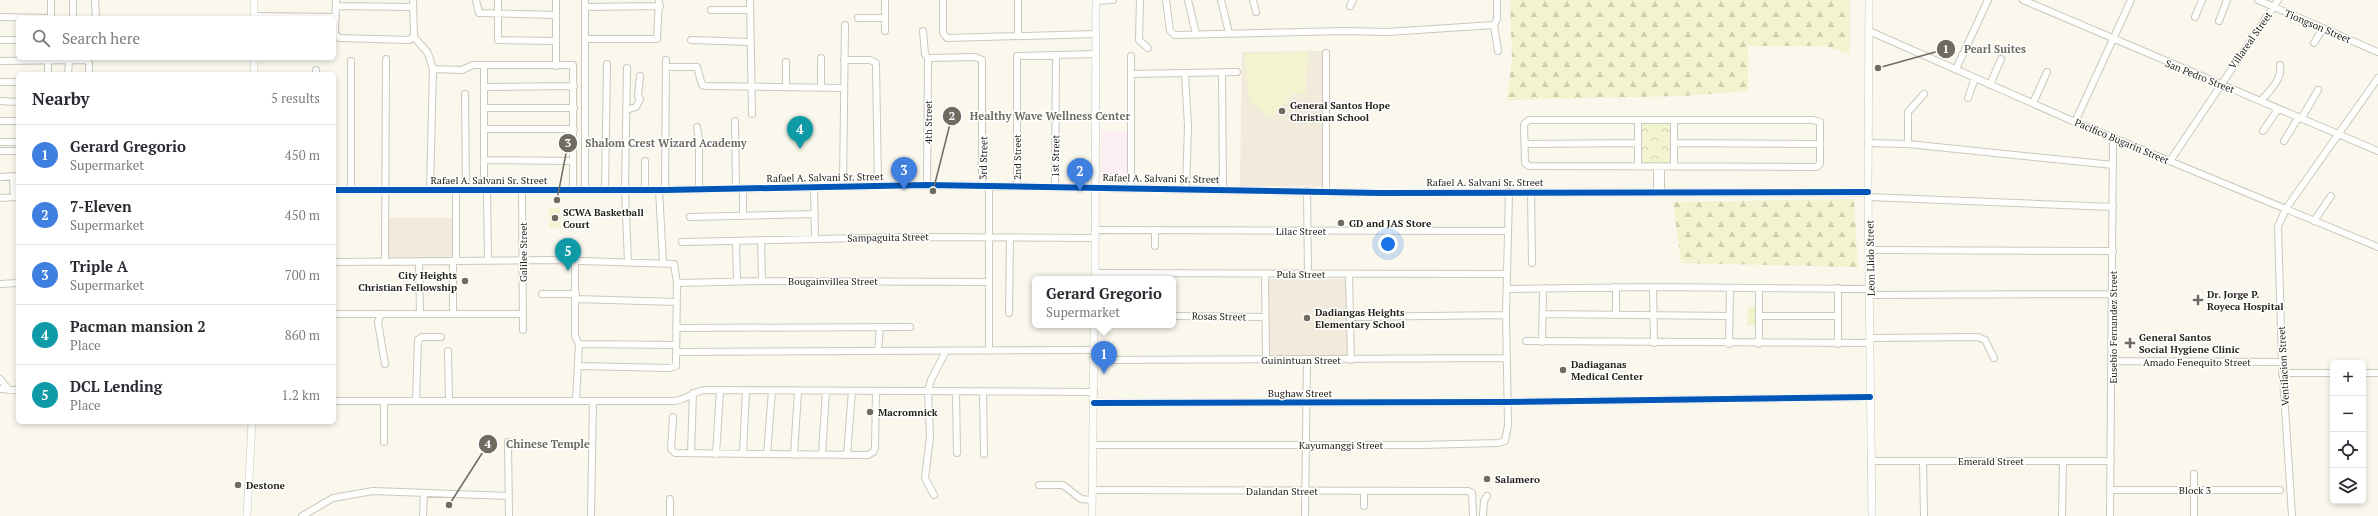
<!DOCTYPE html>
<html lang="en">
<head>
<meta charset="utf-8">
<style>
  body { margin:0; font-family:"PT Serif",serif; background:#f7f7f7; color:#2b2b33 }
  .controls { position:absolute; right:12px; bottom:12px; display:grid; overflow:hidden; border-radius:6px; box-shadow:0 2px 6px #0003 }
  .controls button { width:36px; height:36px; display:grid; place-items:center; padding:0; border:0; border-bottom:1px solid #e1e1e2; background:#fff; color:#2b2b33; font:20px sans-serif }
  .you { position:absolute; left:1388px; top:244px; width:14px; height:14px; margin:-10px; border:3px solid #fff; border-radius:50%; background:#1a73e8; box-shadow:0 0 0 6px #1a73e833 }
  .badge { display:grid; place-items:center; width:26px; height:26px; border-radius:50%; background:#6e6b61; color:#fff; font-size:13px; font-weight:700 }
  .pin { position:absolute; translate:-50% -33px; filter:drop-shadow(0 1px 2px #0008) }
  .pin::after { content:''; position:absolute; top:21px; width:14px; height:12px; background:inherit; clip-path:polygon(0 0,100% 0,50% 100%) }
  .popup { position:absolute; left:1032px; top:276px; width:144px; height:52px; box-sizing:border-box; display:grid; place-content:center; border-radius:6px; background:#fff; filter:drop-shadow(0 1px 3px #0005); font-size:13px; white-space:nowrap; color:#7c7c81 }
  .popup b { font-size:15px; color:#2b2b33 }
  .popup::after { content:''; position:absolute; left:50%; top:100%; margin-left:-8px; border:8px solid transparent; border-top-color:#fff }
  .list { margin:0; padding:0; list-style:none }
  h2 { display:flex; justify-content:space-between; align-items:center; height:52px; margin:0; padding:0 16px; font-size:17px }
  h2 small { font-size:13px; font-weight:400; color:#7c7c81 }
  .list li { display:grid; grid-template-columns:26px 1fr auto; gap:12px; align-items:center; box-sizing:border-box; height:60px; padding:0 16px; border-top:1px solid #e1e1e2 }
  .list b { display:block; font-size:15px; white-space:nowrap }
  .list p { margin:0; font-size:13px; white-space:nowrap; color:#7c7c81 }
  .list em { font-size:13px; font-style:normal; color:#7c7c81 }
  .icon { flex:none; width:22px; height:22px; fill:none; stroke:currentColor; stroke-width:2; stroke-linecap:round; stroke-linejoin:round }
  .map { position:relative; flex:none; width:2378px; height:516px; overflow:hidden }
  .search { position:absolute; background:#fff; box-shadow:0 2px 6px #0003; left:16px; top:16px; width:320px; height:44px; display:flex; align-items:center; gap:10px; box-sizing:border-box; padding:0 14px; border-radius:6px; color:#7c7c81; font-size:15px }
  .panel { position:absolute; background:#fff; box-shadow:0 2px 6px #0003; left:16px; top:72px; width:320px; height:352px; border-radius:6px }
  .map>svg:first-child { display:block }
  .commercial { fill:#fceff3 }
  .education { fill:#f2eadb }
  .green { fill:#f1f4ce }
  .forest { fill:url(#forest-firs) }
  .park { fill:url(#park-crowns) }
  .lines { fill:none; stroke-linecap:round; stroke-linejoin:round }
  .minor-casing { stroke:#cbc8be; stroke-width:8 }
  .major-casing { stroke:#cbc8be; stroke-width:8 }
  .minor { stroke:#fefefc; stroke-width:6 }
  .major { stroke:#fefefc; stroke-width:7 }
  .cycleway-casing { stroke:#fff; stroke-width:8 }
  .cycleway { stroke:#0057b8; stroke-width:6 }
  .poi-dot { fill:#6e6b61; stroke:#fff; stroke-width:1.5 }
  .labels { text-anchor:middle; stroke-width:3; stroke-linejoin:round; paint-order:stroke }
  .street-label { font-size:10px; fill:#221f15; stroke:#fff }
  .poi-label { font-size:10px; font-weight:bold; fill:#221f15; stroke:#fff; text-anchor:start }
  .leader { fill:none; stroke:#6e6b61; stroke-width:1.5 }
  .callout-dot { fill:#6e6b61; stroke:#fff; stroke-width:1.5 }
  .mark-label { font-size:12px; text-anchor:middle; font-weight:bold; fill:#fff }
  .callout-label { font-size:11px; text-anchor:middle; font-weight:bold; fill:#6e6b61; stroke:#fff; stroke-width:3; stroke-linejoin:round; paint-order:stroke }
</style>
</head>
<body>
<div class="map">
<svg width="2378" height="516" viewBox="0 0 2378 516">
  <defs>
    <pattern id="forest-firs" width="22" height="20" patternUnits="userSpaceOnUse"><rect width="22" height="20" fill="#f1f4ce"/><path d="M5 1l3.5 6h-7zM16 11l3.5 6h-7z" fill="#ced1b0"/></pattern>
    <pattern id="park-crowns" width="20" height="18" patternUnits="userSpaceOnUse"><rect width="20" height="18" fill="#f1f4ce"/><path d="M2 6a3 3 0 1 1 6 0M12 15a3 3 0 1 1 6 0" fill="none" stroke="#ced1b0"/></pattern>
  </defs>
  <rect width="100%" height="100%" fill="#faf7ed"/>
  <path class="commercial" d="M1101,131H1130L1129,184L1101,183Z"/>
  <path class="education" d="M1324,51L1323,186H1240L1242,52Z
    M388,218H454V260H388Z
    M1268,279H1347V358H1268Z"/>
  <path class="green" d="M1307,52L1306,94L1294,93L1274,115L1268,116L1249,101L1245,54Z
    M549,208H560L561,227L550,228Z
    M1748,306H1758L1757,326H1747Z"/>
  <path class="forest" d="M1510,0H1850V54L1826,46H1748V91L1682,96L1507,100L1512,59Z
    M1854,199L1858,267L1681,263L1673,202Z"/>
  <path class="park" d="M1641,123H1674L1673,164H1641Z"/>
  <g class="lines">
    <defs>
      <path id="minor" d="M95,0L96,18
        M336,0L335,33L339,38L410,40L414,35L413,0
        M476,0L479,13L556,15
        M498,0V40L556,41
        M556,0V66
        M585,0V190
        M750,0L752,114
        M943,0V33L947,38L1096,34
        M1018,0V35
        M1140,0L1139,40L1148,48
        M1166,0L1170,31L1175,35L1345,31L1387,32L1494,25L1498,51
        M1188,0L1196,34
        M1221,0L1229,33
        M1253,0L1256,12
        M2023,0L2378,151
        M2258,0L2378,52
        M1096,1L1113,0
        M336,6L413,7
        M1350,6L1353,0
        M585,7L660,6
        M711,10H750
        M254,16L336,17
        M0,17L51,18
        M2195,17L2202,0
        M51,18V0
        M73,18V0
        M858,18H885
        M2219,21L2227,0
        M1494,25L1497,19V0
        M885,31V0
        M923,31L925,54L928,58
        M1869,31L2075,122L2378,247
        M414,37L428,53L433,69
        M586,39H657L659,0
        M0,40H18
        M691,40L750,42
        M2314,43L2323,28
        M1326,53V192
        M1131,56V188
        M821,58V88
        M928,58L975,57L982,60V186
        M844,60H870L876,63L878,186
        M0,61L86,60L89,63V74
        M351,61V190
        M666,67H697L702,85L706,86L843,88
        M627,68L625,190L628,262
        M1956,69L1988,0
        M316,70V74
        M1222,73L1223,189
        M48,74V61
        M68,74L69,60
        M1131,74L1237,72
        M1185,74L1188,126L1186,189
        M0,82H18
        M1990,85L2001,59
        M485,87L574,86
        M786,87V62
        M465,94L466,190
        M1968,98L1975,78
        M0,101L18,102
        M2261,101C2269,91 2283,79 2280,65
        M2033,103L2047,72
        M485,108H574
        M626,110L636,107L640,99L638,96L640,76
        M2301,119L2318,90
        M1529,120H1813L1820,122V164L1816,167L1529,166L1525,163L1524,124Z
        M0,121H18
        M735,121L736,189
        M2075,122L2131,0
        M697,127L699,139V190
        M485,129H574
        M2263,131L2278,109
        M2284,141L2298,118
        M0,142H18
        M1674,143L1820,144
        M1868,143L1908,144L2113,165
        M1525,144L1638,143
        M1908,144V112L1924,94
        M0,151H18
        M485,160L573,161
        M645,161V190
        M2170,161L2278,0
        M1638,166V121
        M1674,166V120
        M1661,167V192
        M0,177L18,176
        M13,177L14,197
        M927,185L928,58
        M989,186V351
        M1017,186V56L1096,54
        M1055,186L1056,55
        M843,187L845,25
        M814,188L815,239
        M334,190H665L927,185L1379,193L1868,192
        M430,190L433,69L462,70L473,65H573V190
        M456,190V261
        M484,190V65
        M487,190L488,261
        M522,190L523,330
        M605,190L607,64
        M659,190L663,262
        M665,190L666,60
        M1307,191L1308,274
        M1531,192L1532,263
        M1657,192V170
        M1868,197L2113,207
        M0,198L18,197
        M743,215V189
        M690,217L815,214
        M2314,221L2331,196
        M1095,230L1507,231
        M761,240L762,281
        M736,241L737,281
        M682,242L906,237L1095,238
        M1155,246V230
        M1870,250L2113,251
        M334,262L551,260L674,264L677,283L676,366L669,368L579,366
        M385,262L386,59
        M419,262L420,314
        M575,262V336L579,344L576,401
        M1095,273L1507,274
        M1265,274L1266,359
        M1349,274L1351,360
        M677,283L762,281L989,282
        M0,284L18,283
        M1653,287L1654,343
        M1759,288V344
        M1507,289L1653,287L1871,289
        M542,294H576
        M1871,295L2113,294
        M576,299L676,302
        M1009,313L1010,238
        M334,314H523
        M381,314L378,322L385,364
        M453,314V261
        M1543,314L1729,316
        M1616,315V287
        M1173,316L1265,317
        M1759,316H1838
        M1350,317L1506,315
        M676,328L910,327
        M1870,338L1978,337L1985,340L1994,358
        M1526,341L1870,343
        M1542,342L1543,293L1545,288
        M579,344L676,345
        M1729,344L1730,288
        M1838,344V288
        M448,351L449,400
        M878,351L880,327
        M677,352L1094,350
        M1094,360L1507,358
        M2113,361L2282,362
        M2282,373H2333
        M2363,373H2378
        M0,379L9,390
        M0,389L18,390
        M956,391L957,453
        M983,391L984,454
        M416,400L418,340L422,337H441
        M334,401H674C687,400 693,391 705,390L1094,392
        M1094,403L1507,402L1870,397
        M673,417L671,449L675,453L868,455L873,452L875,448L876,391
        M384,442V401
        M508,442L509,516
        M1093,445H1421L1498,443L1505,441L1508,425L1506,315L1509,192
        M691,453L693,393
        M716,454L720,391
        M743,454L746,390
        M767,454L772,391
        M794,455L798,391
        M822,455L826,391
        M847,455L852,391
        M1871,461H2111
        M1923,461L1924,516
        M2194,474V516
        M1039,485H1063L1081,499L1092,500
        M1092,490L1468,491L1472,493L1473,516
        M2111,490H2280
        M1364,491V506
        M934,495L925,478L930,437L928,391L931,380L946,351
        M302,516L333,498L373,491L509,496
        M423,516L424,493
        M591,516L593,401
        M670,516V499
        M1305,516L1307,360
        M1483,516L1484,501L1487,496
        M2062,516L2063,461
        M2110,516L2113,137
        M2292,516L2282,362L2278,227L2285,210L2378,78"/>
      <path id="major" d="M1869,0L1868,192L1872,516
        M254,18V0
        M254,74V58
        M1095,279L1096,0
        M247,516L252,422
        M1092,516L1094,325"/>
    </defs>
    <use href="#minor" class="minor-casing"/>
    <use href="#major" class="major-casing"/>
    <use href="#minor" class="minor"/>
    <use href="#major" class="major"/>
    <defs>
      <path id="cycleway" d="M334,190H665L927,185L1379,193L1868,192
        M1094,403L1507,402L1870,397"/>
    </defs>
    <use href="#cycleway" class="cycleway-casing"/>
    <use href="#cycleway" class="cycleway"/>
  </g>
  <g class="poi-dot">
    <circle cx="1282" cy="111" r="4"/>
    <circle cx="555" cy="218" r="4"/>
    <circle cx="1341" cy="223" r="4"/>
    <circle cx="465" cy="281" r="4"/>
    <path d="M2196 294h4v4h4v4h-4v4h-4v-4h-4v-4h4z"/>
    <circle cx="1307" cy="318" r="4"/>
    <path d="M2128 337h4v4h4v4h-4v4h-4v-4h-4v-4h4z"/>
    <circle cx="1563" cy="370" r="4"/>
    <circle cx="870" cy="412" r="4"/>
    <circle cx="1487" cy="479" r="4"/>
    <circle cx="238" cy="485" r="4"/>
  </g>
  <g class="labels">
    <g class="street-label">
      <text transform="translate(2318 26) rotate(23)" y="4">Tiongson Street</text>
      <text transform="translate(2250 40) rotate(-55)" y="4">Villareal Street</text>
      <text transform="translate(2200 76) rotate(22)" y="4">San Pedro Street</text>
      <text transform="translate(928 122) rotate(-90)" y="4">4th Street</text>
      <text transform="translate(2122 141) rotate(23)" y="4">Pacifico Bugarin Street</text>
      <text transform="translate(1055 156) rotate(-89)" y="4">1st Street</text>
      <text transform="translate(1017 157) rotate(-90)" y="4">2nd Street</text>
      <text transform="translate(983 158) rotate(-89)" y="4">3rd Street</text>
      <text transform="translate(825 177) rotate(-1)" y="4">Rafael A. Salvani Sr. Street</text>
      <text transform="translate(1161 178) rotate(1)" y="4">Rafael A. Salvani Sr. Street</text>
      <text x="489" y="184">Rafael A. Salvani Sr. Street</text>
      <text x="1485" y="186">Rafael A. Salvani Sr. Street</text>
      <text x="1301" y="235">Lilac Street</text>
      <text transform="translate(888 237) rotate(-1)" y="4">Sampaguita Street</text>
      <text transform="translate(523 252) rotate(-90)" y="4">Galilee Street</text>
      <text transform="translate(1870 258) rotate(-91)" y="4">Leon Llido Street</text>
      <text x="1301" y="278">Pula Street</text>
      <text x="833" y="285">Bougainvillea Street</text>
      <text transform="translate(1219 316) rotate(1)" y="4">Rosas Street</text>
      <text transform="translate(2113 327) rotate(-90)" y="4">Eusebio Fernandez Street</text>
      <text x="1301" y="364">Guinintuan Street</text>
      <text x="2197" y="366">Amado Fenequito Street</text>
      <text transform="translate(2283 366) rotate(-93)" y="4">Ventilacion Street</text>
      <text x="1300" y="397">Bughaw Street</text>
      <text x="1341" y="449">Kayumanggi Street</text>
      <text x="1991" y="465">Emerald Street</text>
      <text x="2195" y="494">Block 3</text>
      <text x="1282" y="495">Dalandan Street</text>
    </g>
    <g class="poi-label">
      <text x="1290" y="109">General Santos Hope<tspan x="1290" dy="12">Christian School</tspan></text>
      <text x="563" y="216">SCWA Basketball<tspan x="563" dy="12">Court</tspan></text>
      <text x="1349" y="227">GD and JAS Store</text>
      <text x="457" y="279" text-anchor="end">City Heights<tspan x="457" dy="12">Christian Fellowship</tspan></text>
      <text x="2207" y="298">Dr. Jorge P.<tspan x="2207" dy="12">Royeca Hospital</tspan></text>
      <text x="1315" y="316">Dadiangas Heights<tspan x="1315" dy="12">Elementary School</tspan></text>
      <text x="2139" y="341">General Santos<tspan x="2139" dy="12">Social Hygiene Clinic</tspan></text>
      <text x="1571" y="368">Dadiaganas<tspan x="1571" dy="12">Medical Center</tspan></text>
      <text x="878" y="416">Macromnick</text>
      <text x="1495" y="483">Salamero</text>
      <text x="246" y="489">Destone</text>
    </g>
  </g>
  <path class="leader" d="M1878 68L1946 49M933 191L952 116M557 200L568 143M449 505L488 444"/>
  <g class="callout-dot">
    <circle cx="1878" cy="68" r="4"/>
    <circle cx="933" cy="191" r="4"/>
    <circle cx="557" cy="200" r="4"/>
    <circle cx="449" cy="505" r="4"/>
    <circle cx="1946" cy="49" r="10"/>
    <circle cx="952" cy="116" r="10"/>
    <circle cx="568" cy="143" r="10"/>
    <circle cx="488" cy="444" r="10"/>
  </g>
  <g class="mark-label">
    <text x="1946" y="53">1</text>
    <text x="952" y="120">2</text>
    <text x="568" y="147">3</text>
    <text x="488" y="448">4</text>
  </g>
  <g class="callout-label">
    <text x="1995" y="53">Pearl Suites</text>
    <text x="1050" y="120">Healthy Wave Wellness Center</text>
    <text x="666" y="147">Shalom Crest Wizard Academy</text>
    <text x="548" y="448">Chinese Temple</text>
  </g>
</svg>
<div class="controls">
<button>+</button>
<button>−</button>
<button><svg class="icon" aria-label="locate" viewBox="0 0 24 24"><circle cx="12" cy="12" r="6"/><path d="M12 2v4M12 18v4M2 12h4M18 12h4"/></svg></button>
<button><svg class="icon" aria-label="layers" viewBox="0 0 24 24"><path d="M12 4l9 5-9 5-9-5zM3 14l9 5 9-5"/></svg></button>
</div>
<div class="you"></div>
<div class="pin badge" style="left:1104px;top:374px;background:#3f7fe0">1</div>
<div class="popup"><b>Gerard Gregorio</b>Supermarket</div>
<div class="pin badge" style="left:1080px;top:191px;background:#3f7fe0">2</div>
<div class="pin badge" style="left:904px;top:190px;background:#3f7fe0">3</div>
<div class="pin badge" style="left:800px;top:149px;background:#0f9aa8">4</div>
<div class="pin badge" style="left:568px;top:271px;background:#0f9aa8">5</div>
<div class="search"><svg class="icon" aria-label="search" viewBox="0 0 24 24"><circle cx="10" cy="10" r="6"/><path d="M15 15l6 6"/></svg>Search here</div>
<section class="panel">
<h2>Nearby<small>5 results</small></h2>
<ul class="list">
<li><span class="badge" style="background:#3f7fe0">1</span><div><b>Gerard Gregorio</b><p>Supermarket</p></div><em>450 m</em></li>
<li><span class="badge" style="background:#3f7fe0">2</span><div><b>7-Eleven</b><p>Supermarket</p></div><em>450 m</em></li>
<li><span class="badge" style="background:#3f7fe0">3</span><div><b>Triple A</b><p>Supermarket</p></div><em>700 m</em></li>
<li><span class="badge" style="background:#0f9aa8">4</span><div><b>Pacman mansion 2</b><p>Place</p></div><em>860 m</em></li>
<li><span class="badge" style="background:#0f9aa8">5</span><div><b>DCL Lending</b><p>Place</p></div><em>1.2 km</em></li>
</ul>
</section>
</div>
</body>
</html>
